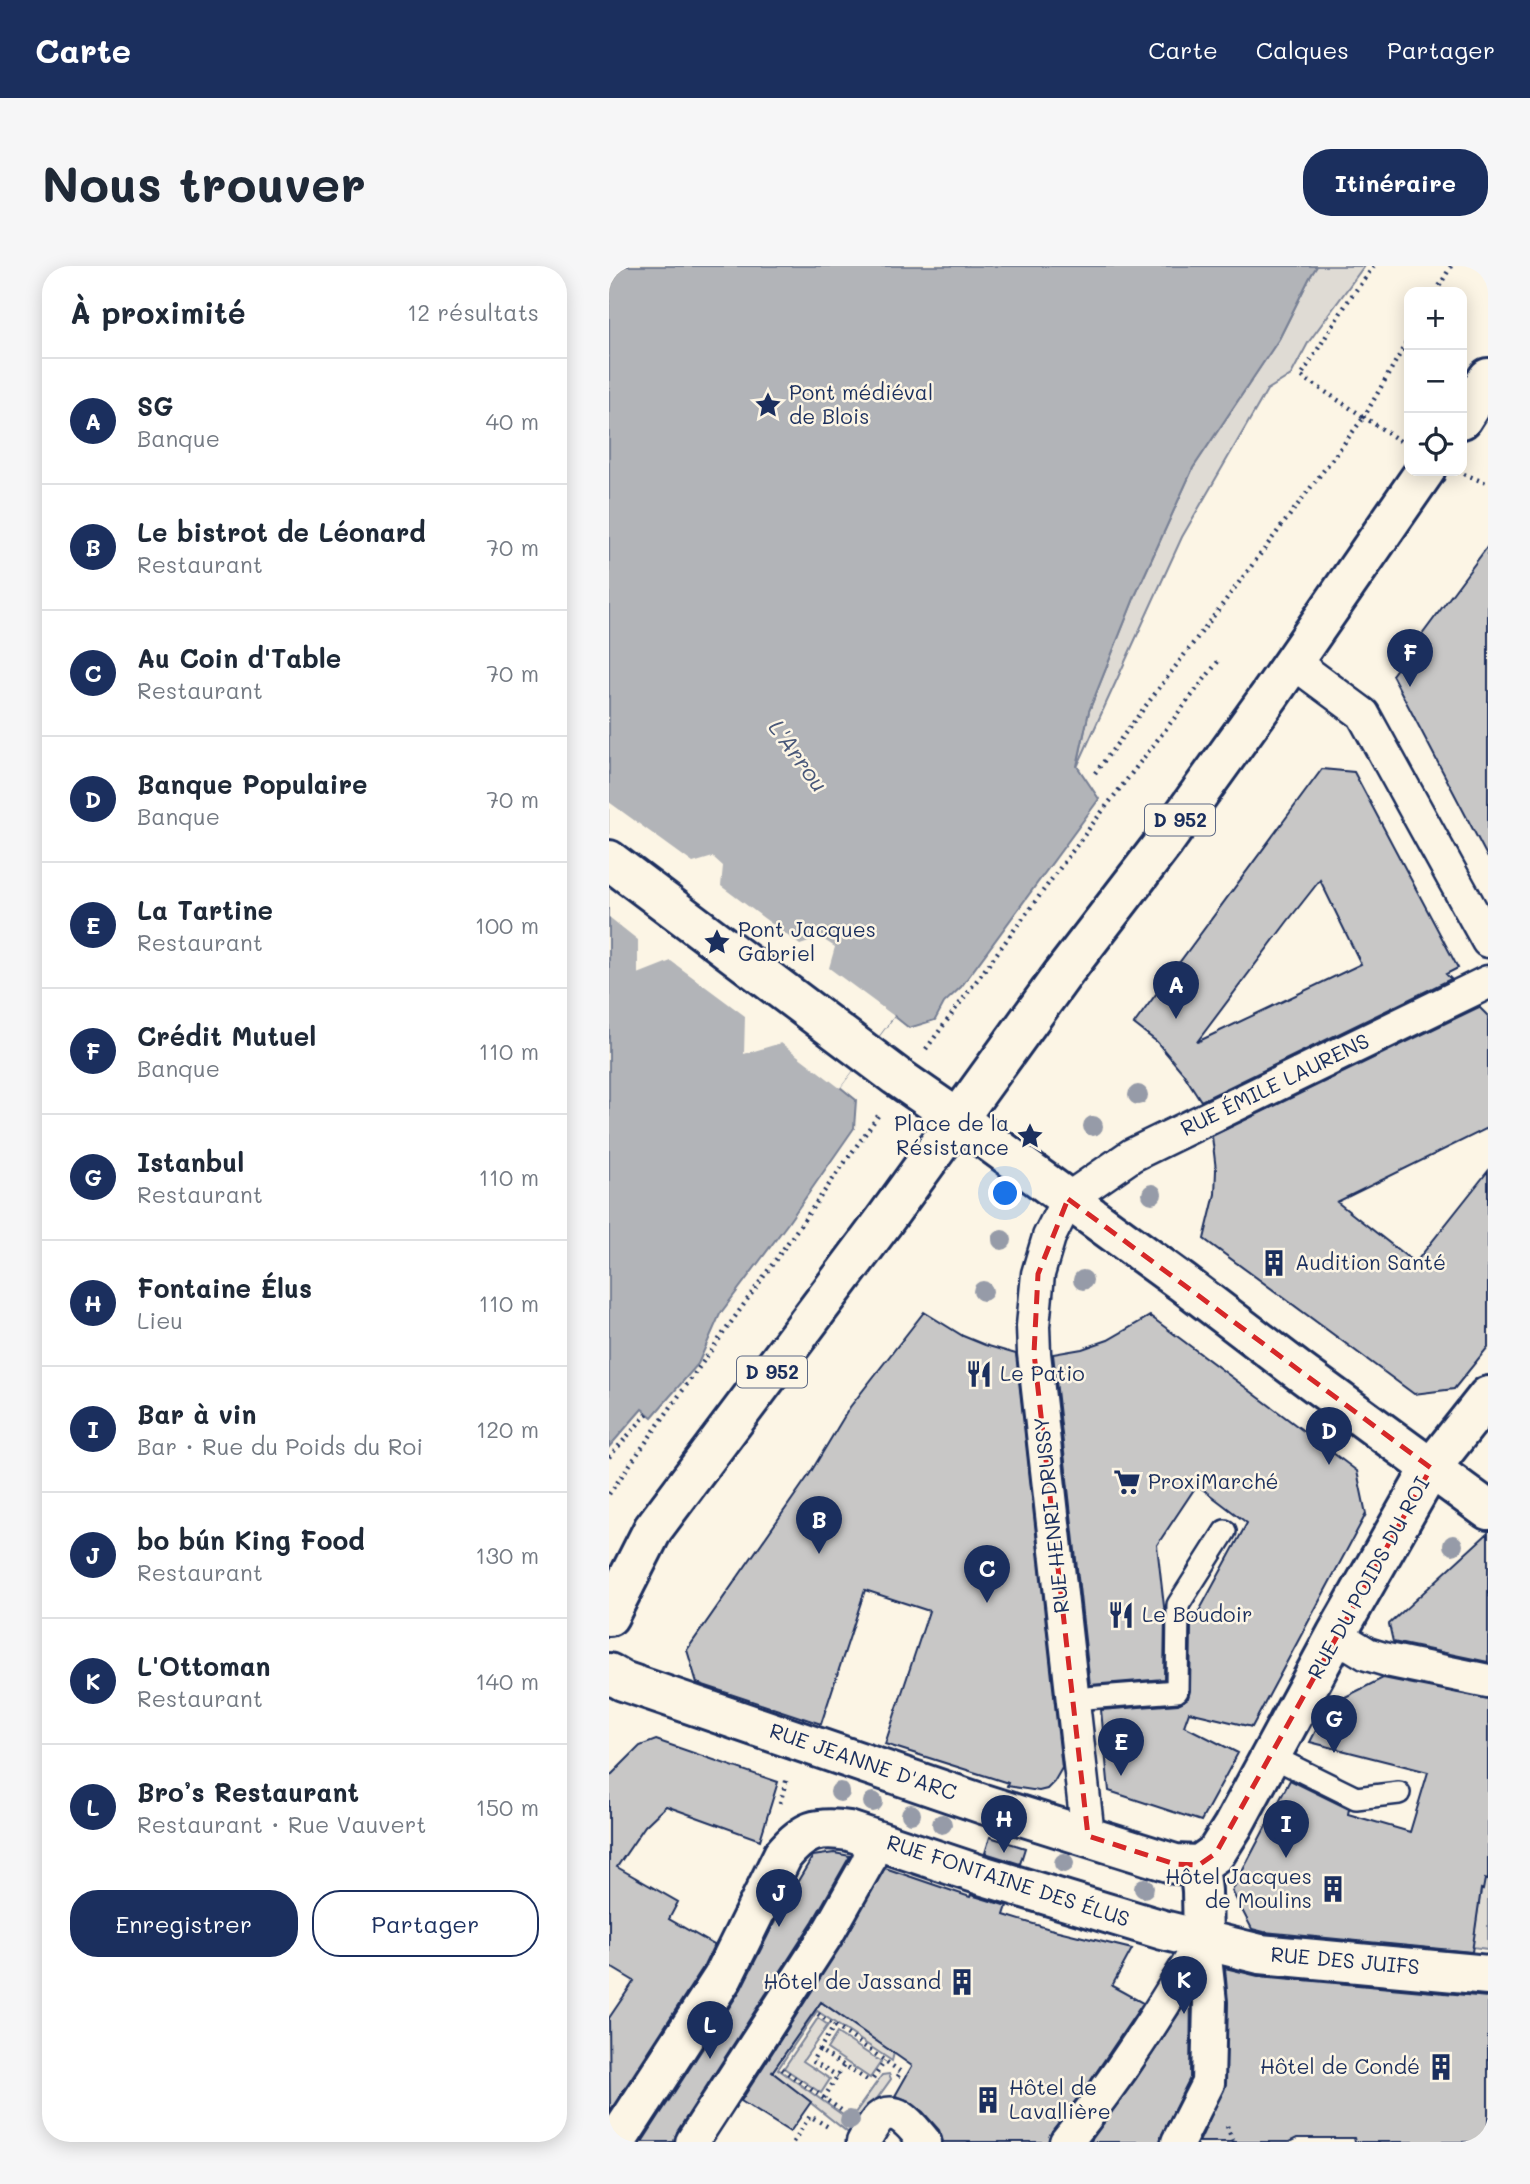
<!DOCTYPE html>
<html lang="fr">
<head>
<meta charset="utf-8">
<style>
  body { margin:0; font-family:Mali,sans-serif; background:#f6f6f7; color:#1f2937 }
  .controls { position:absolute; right:21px; top:21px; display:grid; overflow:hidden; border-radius:14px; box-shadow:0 4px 18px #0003 }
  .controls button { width:63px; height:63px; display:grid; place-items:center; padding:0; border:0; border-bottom:2px solid #e0e1e3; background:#fff; color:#1f2937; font:35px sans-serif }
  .you { position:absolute; left:397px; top:928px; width:24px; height:24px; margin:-18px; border:5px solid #fff; border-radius:50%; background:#1a73e8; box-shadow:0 0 0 10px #1a73e833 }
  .badge { display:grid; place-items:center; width:46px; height:46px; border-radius:50%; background:#1b2f5e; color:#fff; font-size:23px; font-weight:700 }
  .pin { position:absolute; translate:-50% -58px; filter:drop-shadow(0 2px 4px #0008) }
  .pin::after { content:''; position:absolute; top:37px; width:24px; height:21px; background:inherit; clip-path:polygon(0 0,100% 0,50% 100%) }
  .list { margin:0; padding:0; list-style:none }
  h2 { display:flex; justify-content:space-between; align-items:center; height:91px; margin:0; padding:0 28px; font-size:30px }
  h2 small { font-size:23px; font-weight:400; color:#747a83 }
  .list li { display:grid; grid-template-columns:46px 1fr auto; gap:21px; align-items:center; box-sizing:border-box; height:126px; padding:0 28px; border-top:2px solid #e0e1e3 }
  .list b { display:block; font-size:26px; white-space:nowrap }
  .list p { margin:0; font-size:23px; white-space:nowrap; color:#747a83 }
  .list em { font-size:23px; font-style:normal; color:#747a83 }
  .actions { display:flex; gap:14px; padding:21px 28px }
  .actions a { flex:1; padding:16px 0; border:2px solid #1b2f5e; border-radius:28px; text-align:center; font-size:24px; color:#1b2f5e }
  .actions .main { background:#1b2f5e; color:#fff }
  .icon { flex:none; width:38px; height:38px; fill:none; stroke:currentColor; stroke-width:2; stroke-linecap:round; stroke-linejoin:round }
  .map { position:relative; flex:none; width:879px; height:1876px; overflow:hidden; border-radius:28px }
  header { display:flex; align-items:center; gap:42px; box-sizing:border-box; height:98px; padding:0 35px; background:#1b2f5e; color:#fff }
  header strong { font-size:33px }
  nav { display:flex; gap:38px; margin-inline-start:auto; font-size:24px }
  .intro { display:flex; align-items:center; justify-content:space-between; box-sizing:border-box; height:168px; padding:0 42px }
  h1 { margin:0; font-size:49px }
  .button { padding:18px 32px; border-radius:28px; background:#1b2f5e; color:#fff; font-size:24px; font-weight:700 }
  main { display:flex; gap:42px; padding:0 42px }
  aside { flex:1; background:#fff; border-radius:28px; box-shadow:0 4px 18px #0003 }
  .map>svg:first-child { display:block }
  .green { fill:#dfdbd4; stroke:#7d8599; stroke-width:2 }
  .water { fill:#b2b4b8; stroke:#767f94; stroke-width:2 }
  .pier { fill:#fcf5e5 }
  .building { fill:#c8c7c6; stroke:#1b2f5e; stroke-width:2; fill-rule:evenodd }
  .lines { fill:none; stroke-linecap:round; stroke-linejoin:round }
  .service-casing { stroke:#1b2f5e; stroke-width:26 }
  .pedestrian-casing { stroke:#1b2f5e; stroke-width:37 }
  .minor-casing { stroke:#1b2f5e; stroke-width:44 }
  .secondary-casing { stroke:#1b2f5e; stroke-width:44 }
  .primary-casing { stroke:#1b2f5e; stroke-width:44 }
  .path { stroke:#1b2f5e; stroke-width:4.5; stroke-dasharray:2 5; stroke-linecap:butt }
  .service { stroke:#fcf5e5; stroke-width:21 }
  .pedestrian { stroke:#fcf5e5; stroke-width:32 }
  .minor { stroke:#fcf5e5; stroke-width:38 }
  .secondary { stroke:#fcf5e5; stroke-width:38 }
  .primary { stroke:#fcf5e5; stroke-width:38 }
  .tree { fill:#969ba8 }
  .marked { fill:none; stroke:#d62828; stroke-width:5; stroke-dasharray:14 9; stroke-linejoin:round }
  .labels { text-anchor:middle; stroke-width:5; stroke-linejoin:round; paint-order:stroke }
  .shield { fill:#fcf5e5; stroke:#5e6a86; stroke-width:2 }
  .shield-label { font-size:19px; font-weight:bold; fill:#1b2f5e }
  .poi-label { font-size:21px; fill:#1b2f5e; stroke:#fcf5e5; text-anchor:start }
  .street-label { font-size:21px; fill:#1b2f5e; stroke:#fcf5e5 }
  .water-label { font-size:23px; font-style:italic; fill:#485779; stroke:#fcf5e5 }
</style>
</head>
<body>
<header>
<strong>Carte</strong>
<nav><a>Carte</a><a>Calques</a><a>Partager</a></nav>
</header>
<div class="intro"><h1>Nous trouver</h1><a class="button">Itinéraire</a></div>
<main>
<aside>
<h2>À proximité<small>12 résultats</small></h2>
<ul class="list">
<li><span class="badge">A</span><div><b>SG</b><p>Banque</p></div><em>40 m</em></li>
<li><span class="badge">B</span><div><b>Le bistrot de Léonard</b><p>Restaurant</p></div><em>70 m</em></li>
<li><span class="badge">C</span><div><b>Au Coin d'Table</b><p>Restaurant</p></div><em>70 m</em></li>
<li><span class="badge">D</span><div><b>Banque Populaire</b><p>Banque</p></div><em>70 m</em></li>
<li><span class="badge">E</span><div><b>La Tartine</b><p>Restaurant</p></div><em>100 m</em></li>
<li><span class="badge">F</span><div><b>Crédit Mutuel</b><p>Banque</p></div><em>110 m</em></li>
<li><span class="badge">G</span><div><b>Istanbul</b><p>Restaurant</p></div><em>110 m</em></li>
<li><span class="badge">H</span><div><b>Fontaine Élus</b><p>Lieu</p></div><em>110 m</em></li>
<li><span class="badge">I</span><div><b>Bar à vin</b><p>Bar · Rue du Poids du Roi</p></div><em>120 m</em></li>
<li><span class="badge">J</span><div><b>bo bún King Food</b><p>Restaurant</p></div><em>130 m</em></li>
<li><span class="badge">K</span><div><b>L'Ottoman</b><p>Restaurant</p></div><em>140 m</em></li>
<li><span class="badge">L</span><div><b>Bro’s Restaurant</b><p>Restaurant · Rue Vauvert</p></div><em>150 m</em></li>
</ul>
<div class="actions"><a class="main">Enregistrer</a><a>Partager</a></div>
</aside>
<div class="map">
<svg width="879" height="1876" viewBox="0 0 879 1876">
  <rect width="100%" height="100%" fill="#fcf5e5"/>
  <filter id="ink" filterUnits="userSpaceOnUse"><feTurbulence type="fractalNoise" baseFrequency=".0143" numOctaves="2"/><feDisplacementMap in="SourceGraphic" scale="14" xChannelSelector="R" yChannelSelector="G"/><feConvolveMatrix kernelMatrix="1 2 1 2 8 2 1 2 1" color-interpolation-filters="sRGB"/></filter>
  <g filter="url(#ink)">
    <path class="green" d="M708,0H755L699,77L682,109L658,124L573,271L468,501L480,445L526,330L584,202L670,73L701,11Z
      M876,1613L879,1614V1683L863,1681L871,1630Z
      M212,1736L285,1787L283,1795L208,1745L169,1803L241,1854L273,1809L280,1808L282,1813L242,1869L163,1806Z
      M209,1752L219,1759L194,1795L221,1813L212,1827L175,1802Z
      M228,1767L272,1796L261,1812L218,1783Z"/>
    <path class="water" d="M0,0H708L701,11L670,73L584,202L526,330L480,445L468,500L490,533L352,721L335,737L326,754L300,762L285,750L231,821L247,834L245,862L179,957L111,1048L89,1098L43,1151L33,1143L0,1181Z"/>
    <path class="pier" d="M0,536L84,597L104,591L114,600L112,620L191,679L212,672L226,681L220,702L285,750L231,822L172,777L135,788L136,750L62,695L29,708V674L0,651Z"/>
    <path class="building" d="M879,280V592L783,409Z
      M713,503L745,506L849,702L837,708L842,713L592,835L574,807L548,776L525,758ZM711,614L752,698L588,776L678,656Z
      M870,741L879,750V862L728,936L806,997L879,905V1081L845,1123L805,1128L595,973L606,928L607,904L603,870Z
      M315,1046L354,1070L376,1079L407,1088L453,1502L445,1516L438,1523L430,1525L398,1520L399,1517L276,1478L320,1345L256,1324L212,1458L88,1417L78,1384L200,1209L241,1141Z
      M541,1050L748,1205L757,1248L643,1461L580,1446L575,1460L629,1487L592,1555L500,1525L492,1444L569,1438L579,1432L581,1425L582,1360L638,1257L588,1219L548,1279L556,1349L555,1413L481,1419L444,1088L473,1083L499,1074Z
      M879,1267V1396L784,1376L780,1358Z
      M774,1412L879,1433V1614L876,1613L874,1624L872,1623L863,1686L655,1666L643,1663L623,1625L681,1514L740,1543L739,1548L801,1566L819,1506L701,1476L720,1439Z
      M47,1474L169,1516L151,1574L57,1540L36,1560L8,1601L69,1636L60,1653L105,1679L95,1700L1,1845L0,1752L25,1715L0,1700V1511L31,1480Z
      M381,1571L416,1582L411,1598L376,1587Z
      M225,1587L241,1590L204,1655L68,1866L65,1876H33L132,1723L171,1645L204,1590Z
      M276,1602L361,1631L362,1629L398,1640L395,1649L441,1663L523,1683L503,1720L534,1737L480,1817L443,1865L439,1876H334L330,1864L314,1846L300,1835L286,1830L303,1800L212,1736L163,1806L202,1836L181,1866L132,1835L235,1675Z
      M616,1702L649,1710L879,1731V1876H746L745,1872H688L680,1876H590L617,1818L619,1736Z
      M582,1729L581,1812L553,1868L551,1876H481L527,1813Z"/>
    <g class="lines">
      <defs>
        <path id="service" d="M464,1433L568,1425L569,1339L616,1265
          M662,1490L747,1532L790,1527"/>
        <path id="pedestrian" d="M684,396L754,448L879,675
          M727,1369L758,1388L778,1394L879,1415
          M479,1570L425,1087L424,1060L429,1008L440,971L459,933L523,889L879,716
          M83,1876L220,1665L259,1596L266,1573
          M254,1876C259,1869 264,1858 270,1852C289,1837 305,1864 316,1876
          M457,1876C509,1813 552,1744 594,1674
          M569,1876L599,1817L601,1736L594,1674"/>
        <path id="minor" d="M349,853L574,1017L691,1106L879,1244
          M0,1407L14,1415L374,1538L566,1598L590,1599
          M590,1599L607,1587L624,1560L727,1369L822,1202L879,1130
          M590,1599L593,1625L594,1674
          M7,1876L114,1711L174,1589C195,1564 208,1560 240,1565L375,1610L554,1664L651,1688L879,1709"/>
        <path id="secondary" d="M0,594L287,810L349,853"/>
        <path id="primary" d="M853,153L879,112
          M0,1350L44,1263L275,955L453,709L556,575L661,429L816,205"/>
      </defs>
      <use href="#service" class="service-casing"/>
      <use href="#pedestrian" class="pedestrian-casing"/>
      <use href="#minor" class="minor-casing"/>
      <use href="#secondary" class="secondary-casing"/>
      <use href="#primary" class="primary-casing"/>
      <path class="path" d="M827,26L842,0
        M791,175L755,151L800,72
        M855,208L877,217
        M486,507L755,151L692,110L741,32L765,0
        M317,783L485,556L611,393
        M0,1191L39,1147
        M0,1228L271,847
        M171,1537L178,1512
        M209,1748L292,1806L287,1813
        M226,1759L210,1784L261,1816
        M210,1784L203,1795L229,1810
        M173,1803L232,1844
        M264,1813L276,1795
        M215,1832L235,1799
        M618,1860L624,1876
        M184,1876L201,1850L221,1862"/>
      <use href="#service" class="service"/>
      <use href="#pedestrian" class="pedestrian"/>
      <use href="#minor" class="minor"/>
      <use href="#secondary" class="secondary"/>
      <use href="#primary" class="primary"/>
    </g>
    <g class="tree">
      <circle cx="529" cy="829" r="10"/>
      <circle cx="484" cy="860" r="10"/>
      <circle cx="543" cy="928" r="10"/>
      <circle cx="393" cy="974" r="10"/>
      <circle cx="474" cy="1014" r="10"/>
      <circle cx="374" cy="1025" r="10"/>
      <circle cx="844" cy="1279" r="10"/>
      <circle cx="231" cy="1526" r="10"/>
      <circle cx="264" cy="1536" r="10"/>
      <circle cx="302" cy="1548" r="10"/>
      <circle cx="333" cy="1558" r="10"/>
      <circle cx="455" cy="1597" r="10"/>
      <circle cx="535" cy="1622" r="10"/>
      <circle cx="241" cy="1854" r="10"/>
    </g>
  </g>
  <path class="marked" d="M459,933L822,1202L607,1587L590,1599L566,1598L479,1570L425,1087L429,1008Z"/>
  <defs>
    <symbol id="sight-bare" viewBox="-9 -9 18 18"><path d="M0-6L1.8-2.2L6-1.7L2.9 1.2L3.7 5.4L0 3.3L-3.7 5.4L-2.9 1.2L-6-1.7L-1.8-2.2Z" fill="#1b2f5e" stroke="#fcf5e5" stroke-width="2.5" paint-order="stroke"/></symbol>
    <symbol id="building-bare" viewBox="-9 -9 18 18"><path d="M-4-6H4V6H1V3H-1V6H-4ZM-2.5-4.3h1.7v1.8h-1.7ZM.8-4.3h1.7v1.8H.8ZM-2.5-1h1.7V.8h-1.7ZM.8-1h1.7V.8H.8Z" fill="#1b2f5e" stroke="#fcf5e5" stroke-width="2.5" paint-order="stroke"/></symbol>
    <symbol id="restaurant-bare" viewBox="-9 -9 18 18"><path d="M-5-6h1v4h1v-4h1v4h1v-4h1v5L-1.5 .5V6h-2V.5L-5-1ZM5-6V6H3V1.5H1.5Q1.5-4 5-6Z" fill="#1b2f5e" stroke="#fcf5e5" stroke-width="2.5" paint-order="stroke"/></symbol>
    <symbol id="supermarket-bare" viewBox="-9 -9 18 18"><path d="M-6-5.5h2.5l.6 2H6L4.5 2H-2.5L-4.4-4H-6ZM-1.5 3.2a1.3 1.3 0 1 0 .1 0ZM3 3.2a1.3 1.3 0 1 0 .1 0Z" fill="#1b2f5e" stroke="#fcf5e5" stroke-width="2.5" paint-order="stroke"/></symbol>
  </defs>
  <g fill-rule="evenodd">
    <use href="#sight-bare" x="140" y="120" width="38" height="38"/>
    <use href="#sight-bare" x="89" y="657" width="38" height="38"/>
    <use href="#sight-bare" x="402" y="851" width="38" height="38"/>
    <use href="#building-bare" x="646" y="978" width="38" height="38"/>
    <use href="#restaurant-bare" x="351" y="1089" width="38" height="38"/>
    <use href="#supermarket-bare" x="499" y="1197" width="38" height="38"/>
    <use href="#restaurant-bare" x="493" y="1330" width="38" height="38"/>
    <use href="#building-bare" x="705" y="1604" width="38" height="38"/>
    <use href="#building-bare" x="334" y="1697" width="38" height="38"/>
    <use href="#building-bare" x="813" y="1782" width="38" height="38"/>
    <use href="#building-bare" x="360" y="1815" width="38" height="38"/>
  </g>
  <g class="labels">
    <g class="shield">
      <rect x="536" y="538.5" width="70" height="31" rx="5"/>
      <rect x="128" y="1090.5" width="70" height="31" rx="5"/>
    </g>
    <g class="shield-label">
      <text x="571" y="561">D 952</text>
      <text x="163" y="1113">D 952</text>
    </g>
    <g class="poi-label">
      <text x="180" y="134">Pont médiéval<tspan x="180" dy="24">de Blois</tspan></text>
      <text x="129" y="671">Pont Jacques<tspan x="129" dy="24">Gabriel</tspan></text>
      <text x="400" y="865" text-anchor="end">Place de la<tspan x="400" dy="24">Résistance</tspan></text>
      <text x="686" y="1004">Audition Santé</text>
      <text x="391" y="1115">Le Patio</text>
      <text x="539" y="1223">ProxiMarché</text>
      <text x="533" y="1356">Le Boudoir</text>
      <text x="703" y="1618" text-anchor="end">Hôtel Jacques<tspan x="703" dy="24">de Moulins</tspan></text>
      <text x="332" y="1723" text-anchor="end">Hôtel de Jassand</text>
      <text x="811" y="1808" text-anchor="end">Hôtel de Condé</text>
      <text x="400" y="1829">Hôtel de<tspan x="400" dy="24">Lavallière</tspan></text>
    </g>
    <g class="street-label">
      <text transform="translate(666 819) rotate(-26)" y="7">RUE ÉMILE LAURENS</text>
      <text transform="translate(443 1249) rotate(-96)" y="7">RUE HENRI DRUSSY</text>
      <text transform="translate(760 1312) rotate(-61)" y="7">RUE DU POIDS DU ROI</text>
      <text transform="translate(254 1496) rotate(19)" y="7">RUE JEANNE D'ARC</text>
      <text transform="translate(399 1615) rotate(18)" y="7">RUE FONTAINE DES ÉLUS</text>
      <text transform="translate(736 1695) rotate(5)" y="7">RUE DES JUIFS</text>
    </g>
    <g class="water-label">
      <text transform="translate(189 490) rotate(54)" y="8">L'Arrou</text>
    </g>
  </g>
</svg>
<div class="controls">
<button>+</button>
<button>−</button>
<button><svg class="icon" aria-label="locate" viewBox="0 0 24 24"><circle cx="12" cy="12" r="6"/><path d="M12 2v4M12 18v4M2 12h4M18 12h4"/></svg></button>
</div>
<div class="you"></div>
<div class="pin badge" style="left:567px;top:753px">A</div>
<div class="pin badge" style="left:210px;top:1288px">B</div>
<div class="pin badge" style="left:378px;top:1337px">C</div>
<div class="pin badge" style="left:720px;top:1199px">D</div>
<div class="pin badge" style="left:512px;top:1510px">E</div>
<div class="pin badge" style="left:801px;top:421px">F</div>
<div class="pin badge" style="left:725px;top:1487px">G</div>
<div class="pin badge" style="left:395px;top:1587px">H</div>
<div class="pin badge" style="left:677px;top:1592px">I</div>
<div class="pin badge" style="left:170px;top:1661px">J</div>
<div class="pin badge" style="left:575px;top:1748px">K</div>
<div class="pin badge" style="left:101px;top:1793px">L</div>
</div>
</main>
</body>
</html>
